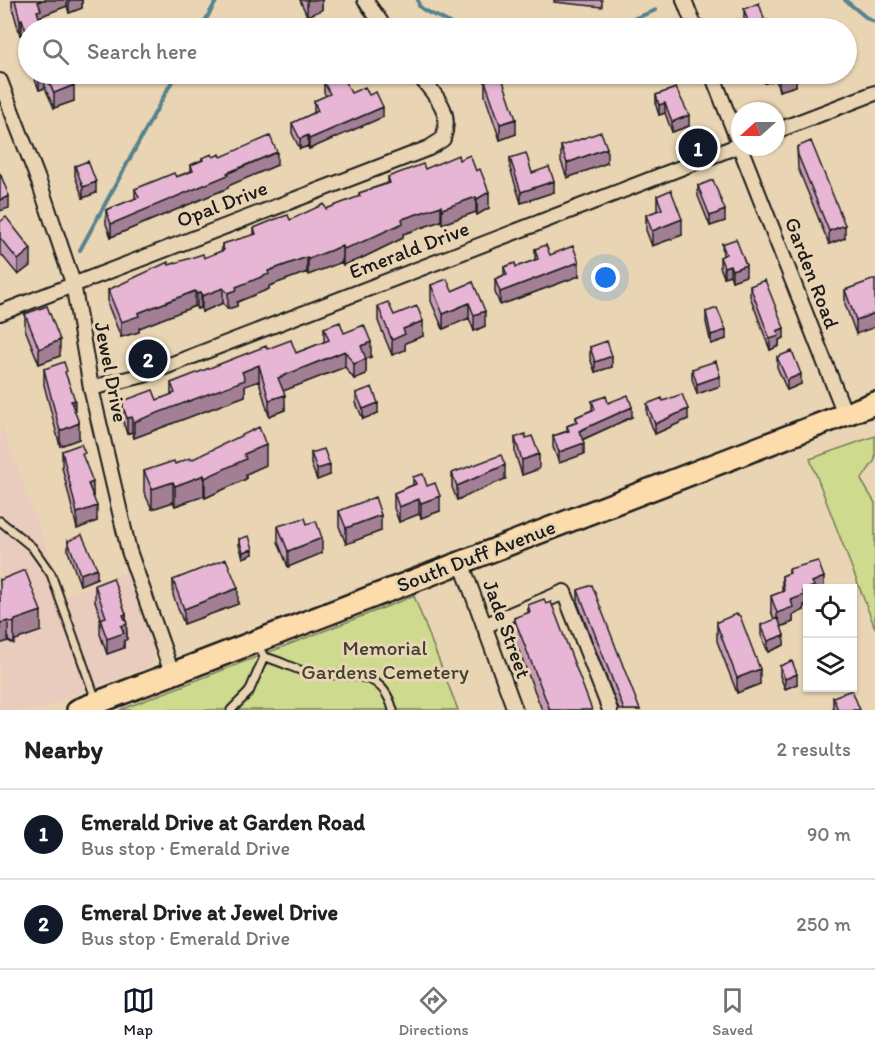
<!DOCTYPE html>
<html lang="en">
<head>
<meta charset="utf-8">
<style>
  body { margin:0; font-family:Itim,sans-serif; background:#f6f6f6; color:#202124 }
  .controls { position:absolute; right:18px; bottom:18px; display:grid; overflow:hidden; border-radius:0px; box-shadow:0 2px 4px #0004 }
  .controls button { width:54px; height:54px; display:grid; place-items:center; padding:0; border:0; border-bottom:2px solid #e0e0e0; background:#fff; color:#202124; font:30px sans-serif }
  .compass { position:absolute; left:731px; top:102px; width:54px; height:54px; border-radius:50%; background:#fff; box-shadow:0 2px 4px #0004; rotate:249deg }
  .you { position:absolute; left:606px; top:278px; width:21px; height:21px; margin:-15px; border:4px solid #fff; border-radius:50%; background:#1a73e8; box-shadow:0 0 0 9px #1a73e833 }
  .badge { display:grid; place-items:center; width:39px; height:39px; border-radius:50%; background:#111827; color:#fff; font-size:20px; font-weight:700 }
  .pin { position:absolute; translate:-50% -50%; border:3px solid #fff; box-shadow:0 2px 6px #0006 }
  .list { margin:0; padding:0; list-style:none }
  h2 { display:flex; justify-content:space-between; align-items:center; height:78px; margin:0; padding:0 24px; font-size:26px }
  h2 small { font-size:20px; font-weight:400; color:#757577 }
  .list li { display:grid; grid-template-columns:39px 1fr auto; gap:18px; align-items:center; box-sizing:border-box; height:90px; padding:0 24px; border-top:2px solid #e0e0e0 }
  .list b { display:block; font-size:22px; white-space:nowrap }
  .list p { margin:0; font-size:20px; white-space:nowrap; color:#757577 }
  .list em { font-size:20px; font-style:normal; color:#757577 }
  .icon { flex:none; width:33px; height:33px; fill:none; stroke:currentColor; stroke-width:2; stroke-linecap:round; stroke-linejoin:round }
  .map { position:relative; flex:none; width:875px; height:710px; overflow:hidden }
  .search { position:absolute; background:#fff; box-shadow:0 2px 4px #0004; left:18px; right:18px; top:18px; height:66px; display:flex; align-items:center; gap:15px; box-sizing:border-box; padding:0 21px; border-radius:33px; color:#757577; font-size:22px }
  .sheet { height:258px; background:#fff }
  nav { display:flex; justify-content:space-around; align-items:center; box-sizing:border-box; height:84px; border-top:2px solid #e0e0e0; background:#fff; font-size:16px; color:#757577 }
  nav a { display:grid; justify-items:center; gap:3px }
  nav .on { color:#111827 }
  .map>svg:first-child { display:block }
  .built { fill:#e9ccbd }
  .green { fill:#cedb8f; stroke:#757c56; stroke-width:1.5 }
  .lines { fill:none; stroke-linecap:round; stroke-linejoin:round }
  .stream { stroke:#55838e; stroke-width:4 }
  .service-casing { stroke:#1c1c1c; stroke-width:11 }
  .minor-casing { stroke:#1c1c1c; stroke-width:18 }
  .primary-casing { stroke:#1c1c1c; stroke-width:26 }
  .service { stroke:#e9d5b3; stroke-width:7 }
  .minor { stroke:#e9d5b3; stroke-width:14 }
  .primary { stroke:#fddcac; stroke-width:21 }
  .wall { fill:#c89db7; stroke:#1c1c1c; stroke-width:1.5 }
  .shaded-wall { fill:#a27f95; stroke:#1c1c1c; stroke-width:1.5 }
  .building { fill:#e8b6d5; stroke:#1c1c1c; stroke-width:1.5 }
  .labels { text-anchor:middle; stroke-width:6; stroke-linejoin:round; paint-order:stroke }
  .street-label { font-size:21px; fill:#1c1c1c; stroke:#e9d5b3 }
  .park-label { font-size:21px; fill:#404233; stroke:#e9d5b3 }
</style>
</head>
<body>
<div class="map">
<svg width="875" height="710" viewBox="0 0 875 710">
  <rect width="100%" height="100%" fill="#e9d5b3"/>
  <filter id="ink" filterUnits="userSpaceOnUse"><feTurbulence type="fractalNoise" baseFrequency=".0167" numOctaves="2"/><feDisplacementMap in="SourceGraphic" scale="12" xChannelSelector="R" yChannelSelector="G"/><feConvolveMatrix kernelMatrix="1 2 1 2 8 2 1 2 1" color-interpolation-filters="sRGB"/></filter>
  <g filter="url(#ink)">
    <path class="built" d="M0,421L65,596L128,572L154,651V661L148,667L38,710H0Z"/>
    <path class="green" d="M875,436V460L861,480L875,503V628L810,459Z
      M414,596L458,710H120Z"/>
    <g class="lines">
      <path class="stream" d="M418,0L419,6C429,16 446,17 455,28
        M845,0L868,19L875,22
        M201,28L217,0
        M614,28C620,23 645,15 656,10
        M80,250L176,74"/>
      <defs>
        <path id="service" d="M0,521L32,547L51,574L96,700
          M257,643L264,657C278,660 290,667 303,671C341,681 380,662 393,710
          M231,710L249,692L264,657"/>
        <path id="minor" d="M365,0L385,28
          M684,0L695,28
          M712,74L740,146
          M0,81L39,182L73,283L91,388L129,551L172,673
          M776,131L875,93
          M740,147L845,414
          M0,313L429,148L443,139C453,109 435,96 418,74
          M91,388L144,375L740,145
          M461,562L515,710
          M484,626L564,592L610,710"/>
        <path id="primary" d="M78,710L875,403"/>
      </defs>
      <use href="#service" class="service-casing"/>
      <use href="#minor" class="minor-casing"/>
      <use href="#primary" class="primary-casing"/>
      <use href="#service" class="service"/>
      <use href="#minor" class="minor"/>
      <use href="#primary" class="primary"/>
    </g>
    <path class="wall" d="M12,0H83H82V8L69,13L67,6L41,16L42,28H28V46H26L22,34L20,35L12,7Z
      M300,0H322V10L307,16Z
      M554,0H602V7L554,2Z
      M744,9L767,28H747L744,19Z
      M33,74H69L74,101L54,108L45,88L39,90L34,77Z
      M651,74H674L654,81Z
      M762,74H795L796,86L779,91L776,80L765,83Z
      M485,81L516,134L500,140L485,96Z
      M324,82L351,93L369,95L383,117L309,149L308,146L300,149L292,133V123L314,113V101L326,96L324,92Z
      M676,88L689,126L672,132L665,113L659,115L656,106V95Z
      M561,146L607,163L567,178L561,161Z
      M797,147L845,238L829,244L798,168Z
      M221,157L277,165L228,186V188L111,237L106,224V210L135,199V189L176,177L191,171V165L202,160V158Z
      M510,158L532,173L554,192L521,203L510,168Z
      M459,160L489,208L477,215L476,212L442,224L441,221L403,234V238L360,259L343,265L342,262L308,275L307,272L269,286V289L237,302V306L228,309L223,303L202,312L201,308L197,309L195,306L139,328V332L121,337L108,305V290L169,265L204,258L222,251V244L254,235V228L290,220L326,209L359,197V193L388,183V177L425,169Z
      M75,166L96,193L83,198L75,176Z
      M698,186L725,221L710,226L698,196Z
      M657,196L682,235L652,246L646,230V215L657,211Z
      M0,222L31,265L18,275L0,253Z
      M722,244L746,276L732,281L730,275L724,277L720,267V257L723,256Z
      M535,249L550,255L579,276L500,305L495,292V279L504,275V267H516L535,260Z
      M875,279L856,334L845,304V290Z
      M473,282L485,326L474,331L469,318L443,329L431,301V285L452,291Z
      M750,286L784,338L779,340V346L770,350L750,296Z
      M378,306L394,315L423,336L405,343V350L392,355L378,321Z
      M706,312L726,339L711,344L706,322Z
      M25,314L60,356L39,364L25,329Z
      M324,328L344,333L371,357L366,359V374L354,379L345,367L283,391L285,410L269,416L259,381L245,386V396L134,438L132,432L127,434L123,422V401L157,400L171,395V383L267,349L296,353L324,342Z
      M590,347L612,367L595,372L590,358Z
      M777,357L801,384L787,390L777,367Z
      M44,369L67,379L79,439L60,446L44,385Z
      M692,369L720,386L697,394L692,379Z
      M356,393L378,413L363,419L356,403Z
      M592,401L608,403L632,417L582,440L584,454L559,463L553,447V436L567,431V426L576,422V417L592,410Z
      M663,401L688,419L655,434L647,414V404Z
      M515,438L539,469L522,475L515,453Z
      M62,451L85,461L93,495L97,521L77,529L62,467Z
      M311,453L330,475L317,480L311,464Z
      M191,460L266,465L246,474V479L205,498L204,496L175,506L173,502L152,509L144,492V471Z
      M452,473L505,479L457,500L452,487Z
      M413,477L427,486L440,511L421,518L419,514L399,522L394,508V493L413,485Z
      M339,511L381,531L346,544L339,526Z
      M307,524L322,553L288,567L278,542V526Z
      M239,539L253,554L243,558L239,545Z
      M68,541L97,578L80,585L68,551Z
      M789,569L824,588H807L804,610L793,615V622L781,627L784,645L768,652L761,635V625L774,620L771,611V596L782,592V576L789,573Z
      M0,580L41,631L15,640L14,644L8,641Z
      M173,580L238,604L184,624L173,595Z
      M95,585L126,614L127,639L124,641V648L107,654L100,634V619L101,618L95,601Z
      M578,590L640,710H619L578,604Z
      M528,605L592,710H542L514,638V618L528,613Z
      M717,622L760,684L737,693L717,641Z
      M780,666L797,684L785,689L780,676Z
      M833,697L860,710H833Z"/>
    <path class="shaded-wall" d="M42,0H67V6L41,16V25L37,11L38,2Z
      M69,0H83H82V8L69,13Z
      M309,0H322V10L307,16V1Z
      M22,19V34L20,35V20Z
      M28,30V46H26V31Z
      M43,74H45V88L39,90V75Z
      M654,74H674L654,81Z
      M765,74H776V80L765,83Z
      M796,75V86L779,91V81Z
      M74,85V101L54,108V93Z
      M665,103V113L659,115V105Z
      M383,107V117L309,149V139Z
      M689,115V126L672,132V122Z
      M516,119V134L500,140V124Z
      M308,135V146L300,149V139Z
      M607,148V163L567,178V163Z
      M277,152V165L228,186V188L111,237V224Z
      M554,181V192L521,203V192Z
      M96,182V193L83,198V187Z
      M489,192V208L477,215V199Z
      M9,196V208L0,211V200Z
      M476,197V212L442,224V209Z
      M441,206V221L403,234V238L360,259L343,265V249L402,219Z
      M725,210V221L710,226V216Z
      M682,219V235L652,246V231Z
      M845,225V238L829,244V231Z
      M342,246V262L308,275V259Z
      M31,249V265L18,275V260Z
      M307,257V272L269,286V289L237,302V306L228,309V293L236,287L268,271Z
      M579,262V276L500,305V292Z
      M730,265V275L724,277V267Z
      M746,265V276L732,281V270Z
      M223,288V303L202,312V296Z
      M195,291V306L139,328V332L121,337V322L138,313Z
      M201,292V308L197,309V294Z
      M469,303V318L443,329V314Z
      M485,311V326L474,331V315Z
      M875,313V327L856,334V320Z
      M423,321V336L405,343V350L392,355V340L403,329Z
      M784,328V338L779,340V346L770,350V339L777,331Z
      M726,330V339L711,344V335Z
      M60,340V356L39,364V349Z
      M371,342V357L366,359V374L354,379V364L361,346Z
      M345,351V367L278,393V378Z
      M612,356V367L595,372V362Z
      M259,365V381L245,386V396L134,438V422L242,372Z
      M801,374V384L787,390V380Z
      M720,376V386L697,394V384Z
      M285,395V410L269,416V400Z
      M75,400V415L71,401Z
      M378,403V413L363,419V409Z
      M632,407V417L579,441V431Z
      M688,409V419L655,434V424Z
      M132,417V432L127,434V418Z
      M79,423V439L60,446V431Z
      M584,443V454L559,463V452Z
      M266,445V465L246,474V479L205,498V478L244,454Z
      M539,454V469L522,475V460Z
      M330,465V475L317,480V469Z
      M505,465V479L457,500V486Z
      M204,475V496L175,506V486Z
      M93,482V497L88,484Z
      M173,482V502L152,509V489Z
      M440,496V511L421,518V503Z
      M419,499V514L399,522V507Z
      M97,506V521L77,529V513Z
      M381,515V531L346,544V528Z
      M322,538V553L288,567V551Z
      M253,549V554L243,558V552Z
      M97,568V578L80,585V574Z
      M824,577V588H808L812,582Z
      M238,588V604L184,624V609Z
      M807,589V604L804,605V610L793,615V622L777,628V613L803,591Z
      M41,611V631L15,640L14,644V623L15,620Z
      M126,614L127,639L124,641V648L107,654V639L121,626L123,615Z
      M8,621V641L0,644V623Z
      M784,635V645L768,652V641Z
      M760,669V684L737,693V678Z
      M797,674V684L785,689V679Z"/>
    <path class="building" d="M15,0H42L38,2L41,10L37,11L42,26L34,28H28V30L26,31L22,19L20,20Z
      M759,3L767,28H750L744,9Z
      M45,74H69L74,85L54,93Z
      M342,74L351,93L365,87L369,95L376,92L383,107L309,139L308,135L300,139L292,123L318,111L314,101L330,94L324,82Z
      M777,74H795L796,75L779,81Z
      M501,75L516,119L500,124L485,81Z
      M676,88L689,115L672,122L665,103L659,105L656,95Z
      M601,132L607,148L567,163L561,146Z
      M270,136L277,152L227,173L228,175L111,224L106,210L139,197L135,189L174,173L176,177L193,171L191,165L203,160L202,158L212,154L213,157L220,154L221,157Z
      M811,141L845,225L829,231L798,155L797,147Z
      M526,153L532,173L549,167L554,181L521,192L510,158Z
      M458,155L459,160L470,155L476,171L480,169L489,192L477,199L476,197L442,209L441,206L402,219L403,223L360,243L343,249L342,246L308,259L307,257L268,271L269,274L236,287L237,290L228,293L223,288L202,296L201,292L197,294L195,291L138,313L139,316L121,322L108,290L168,262L169,265L203,254L204,258L224,250L222,244L256,234L254,228L276,219L288,215L290,220L324,204L326,209L360,196L359,193L390,183L388,177L423,164L425,169Z
      M88,161L96,182L83,187L75,166Z
      M0,173L9,196L0,200Z
      M713,180L725,210L710,216L698,186Z
      M671,190L682,219L652,231L646,215L662,209L657,196Z
      M6,217L31,249L18,260L0,238V222Z
      M736,239L746,265L732,270L730,265L724,267L720,257L726,254L722,244Z
      M546,245L550,255L573,246L579,262L500,292L495,279L507,275L504,267L515,263L516,267L538,259L535,249Z
      M447,279L452,291L473,282L485,311L474,315L469,303L443,314L431,285Z
      M875,279V313L856,320L845,290Z
      M765,280L784,328L777,331L779,336L770,339L750,286Z
      M388,302L394,315L417,306L423,321L403,329L405,334L392,340L378,306Z
      M47,306L60,340L39,349L25,314Z
      M717,308L726,330L711,335L706,312Z
      M340,322L344,333L364,325L371,342L361,346L366,359L354,364L345,351L278,378L285,395L269,400L259,365L242,372L245,380L134,422L132,417L127,418L123,407V401L153,390L157,400L175,393L171,383L266,346L267,349L291,340L296,353L329,340L324,328Z
      M607,341L612,356L595,362L590,347Z
      M792,351L801,374L787,380L777,357Z
      M716,361L720,376L697,384L692,369Z
      M64,362L67,371L65,372L75,400L71,401L79,423L60,431L44,369Z
      M372,387L378,403L363,409L356,393Z
      M682,394L688,409L655,424L647,404L662,398L663,401Z
      M628,395L632,407L579,431L584,443L559,452L553,436L569,431L567,426L578,422L576,417L595,409L592,401L606,396L608,403Z
      M259,427L266,445L244,454L246,459L205,478L204,475L175,486L173,482L152,489L144,471L174,461L175,464L190,458L191,460Z
      M525,434L526,438L532,436L539,454L522,460L515,438Z
      M81,444L85,453L82,454L93,482L88,484L97,506L77,513L62,451Z
      M324,449L330,465L317,469L311,453Z
      M501,455L505,465L457,486L452,473Z
      M423,474L427,486L435,483L440,496L421,503L419,499L399,507L394,493L416,484L413,477Z
      M375,497L381,515L346,528L339,511Z
      M305,518L307,524L316,521L322,538L288,551L278,526Z
      M82,535L97,568L80,574L68,541Z
      M249,536L253,549L243,552L239,539Z
      M226,559L238,588L184,609L173,580Z
      M818,561L824,577L812,582L814,586L803,591L804,595L791,600L793,607L777,613L771,596L784,591L782,576L790,573L789,569Z
      M25,570L41,611L15,620L14,623L8,621L0,623V580Z
      M113,578L126,614L123,615L127,624L121,626L124,633L107,639L100,619L106,617L95,585Z
      M592,585L640,710H624L578,590Z
      M544,599L546,604L551,602L592,710H550L514,618L530,612L528,605Z
      M736,614L740,616L760,669L737,678L717,625V622Z
      M778,618L784,635L768,641L761,625Z
      M792,661L797,674L785,679L780,666Z
      M852,690L860,710H838L833,697Z"/>
  </g>
  <g class="labels">
    <g class="street-label">
      <text transform="translate(222 204) rotate(-21)" y="7">Opal Drive</text>
      <text transform="translate(409 250) rotate(-21)" y="7">Emerald Drive</text>
      <text transform="translate(812 273) rotate(69)" y="7">Garden Road</text>
      <text transform="translate(111 372) rotate(79)" y="7">Jewel Drive</text>
      <text transform="translate(476 556) rotate(-21)" y="7">South Duff Avenue</text>
      <text transform="translate(507 629) rotate(70)" y="7">Jade Street</text>
    </g>
    <g class="park-label">
      <text x="385" y="655">Memorial<tspan x="385" dy="24">Gardens Cemetery</tspan></text>
    </g>
  </g>
</svg>
<div class="controls">
<button><svg class="icon" aria-label="locate" viewBox="0 0 24 24"><circle cx="12" cy="12" r="6"/><path d="M12 2v4M12 18v4M2 12h4M18 12h4"/></svg></button>
<button><svg class="icon" aria-label="layers" viewBox="0 0 24 24"><path d="M12 4l9 5-9 5-9-5zM3 14l9 5 9-5"/></svg></button>
</div>
<svg class="compass" viewBox="-18 -18 36 36"><path d="M0-13l5 13h-10z" fill="#e53935"/><path d="M0 13l5-13h-10z" fill="#757577"/></svg>
<div class="you"></div>
<div class="pin badge" style="left:698px;top:148px">1</div>
<div class="pin badge" style="left:148px;top:359px">2</div>
<div class="search"><svg class="icon" aria-label="search" viewBox="0 0 24 24"><circle cx="10" cy="10" r="6"/><path d="M15 15l6 6"/></svg>Search here</div>
</div>
<section class="sheet">
<h2>Nearby<small>2 results</small></h2>
<ul class="list">
<li><span class="badge">1</span><div><b>Emerald Drive at Garden Road</b><p>Bus stop · Emerald Drive</p></div><em>90 m</em></li>
<li><span class="badge">2</span><div><b>Emeral Drive at Jewel Drive</b><p>Bus stop · Emerald Drive</p></div><em>250 m</em></li>
</ul>
</section>
<nav>
<a class="on"><svg class="icon" aria-label="map" viewBox="0 0 24 24"><path d="M3 6l6-2 6 2 6-2v14l-6 2-6-2-6 2zM9 4v14M15 6v14"/></svg>Map</a>
<a><svg class="icon" aria-label="directions" viewBox="0 0 24 24"><path d="M12 3l9 9-9 9-9-9zM9 14v-3h6M13 9l2 2-2 2"/></svg>Directions</a>
<a><svg class="icon" aria-label="saved" viewBox="0 0 24 24"><path d="M7 4h10v16l-5-4-5 4z"/></svg>Saved</a>
</nav>
</body>
</html>
